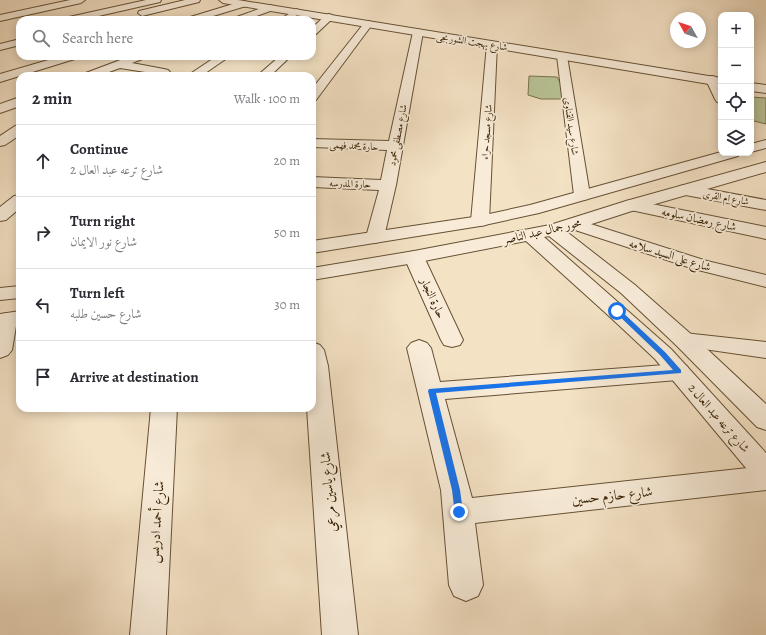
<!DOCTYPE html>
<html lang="en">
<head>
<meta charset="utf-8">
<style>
  body { margin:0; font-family:Alegreya,Amiri,serif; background:#f2f2f3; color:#2b2b33 }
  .controls { position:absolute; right:12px; top:12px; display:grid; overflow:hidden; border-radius:8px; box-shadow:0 2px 10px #0003 }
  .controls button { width:36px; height:36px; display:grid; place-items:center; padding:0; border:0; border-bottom:1px solid #e1e1e2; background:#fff; color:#2b2b33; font:20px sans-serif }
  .compass { position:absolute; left:670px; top:12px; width:36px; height:36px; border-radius:50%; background:#fff; box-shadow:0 2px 10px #0003; rotate:310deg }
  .stop { position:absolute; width:12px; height:12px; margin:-9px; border:3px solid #1a73e8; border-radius:50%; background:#fff }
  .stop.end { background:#1a73e8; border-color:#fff; box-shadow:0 1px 4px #0008 }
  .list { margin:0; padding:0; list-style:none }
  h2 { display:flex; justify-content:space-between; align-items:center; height:52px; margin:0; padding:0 16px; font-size:17px }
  h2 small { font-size:13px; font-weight:400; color:#7c7c81 }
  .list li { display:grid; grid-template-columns:26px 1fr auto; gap:12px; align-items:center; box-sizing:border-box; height:72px; padding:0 16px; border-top:1px solid #e1e1e2 }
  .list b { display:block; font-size:15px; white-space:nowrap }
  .list p { margin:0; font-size:13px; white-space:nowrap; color:#7c7c81 }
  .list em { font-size:13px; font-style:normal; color:#7c7c81 }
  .icon { flex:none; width:22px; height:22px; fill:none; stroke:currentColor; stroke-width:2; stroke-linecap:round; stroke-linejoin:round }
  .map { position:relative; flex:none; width:766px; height:635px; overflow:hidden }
  .search { position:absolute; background:#fff; box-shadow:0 2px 10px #0003; left:16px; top:16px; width:300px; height:44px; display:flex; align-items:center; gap:10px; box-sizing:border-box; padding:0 14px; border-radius:12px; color:#7c7c81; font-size:15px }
  .panel { position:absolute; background:#fff; box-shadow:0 2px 10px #0003; left:16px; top:72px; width:300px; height:340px; border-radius:12px }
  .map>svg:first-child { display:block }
  .green { fill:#b9c496; stroke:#78724c }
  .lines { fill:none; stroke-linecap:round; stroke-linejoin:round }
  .minor-casing { stroke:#675034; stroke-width:2 }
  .tertiary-casing { stroke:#675034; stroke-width:2 }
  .minor { fill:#f8ecd9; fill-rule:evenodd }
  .tertiary { fill:#f8ecd9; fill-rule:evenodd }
  .route { fill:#1a73e8 }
  .labels { text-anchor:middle; stroke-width:3.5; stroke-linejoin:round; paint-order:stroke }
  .far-street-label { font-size:10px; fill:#382003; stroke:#f8ecd9 }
  .street-label { font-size:12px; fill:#382003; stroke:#f8ecd9 }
  .near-street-label { font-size:14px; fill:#382003; stroke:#f8ecd9 }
</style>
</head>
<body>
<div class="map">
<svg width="766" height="635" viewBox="0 0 766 635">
  <rect width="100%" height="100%" fill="#f4e2c5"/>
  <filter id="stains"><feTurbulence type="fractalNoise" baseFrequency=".005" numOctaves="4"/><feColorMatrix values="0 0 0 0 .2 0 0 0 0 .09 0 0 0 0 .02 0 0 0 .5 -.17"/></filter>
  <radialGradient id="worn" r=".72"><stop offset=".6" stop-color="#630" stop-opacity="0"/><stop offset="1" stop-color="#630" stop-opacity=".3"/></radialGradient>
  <path class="green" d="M529,76L557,77L569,99H541L528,95Z
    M751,97L766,98V124L754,121L751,115Z"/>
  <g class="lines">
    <defs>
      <path id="minor" d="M70,0H85L81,3L0,21V15Z
        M146,0H161L160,2L81,20H64L69,17Z
        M185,0H200L199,2L142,16L138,13L139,11Z
        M243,1L246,2L247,4L246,6L200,20H185L187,18Z
        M270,5L273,6L274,8L273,10L246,20H232L234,18Z
        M297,9L301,12L290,20H279Z
        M329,14L332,15L334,17L332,19L315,35L312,36V28L326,15Z
        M368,21L371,22L373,24L371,26L316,100L312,101V89L365,22Z
        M418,29L423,32L396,185L384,237L382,241L375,243L368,241L366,237L379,190L312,187V177L381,180L387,150L313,147L312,139L389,141L413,32Z
        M20,39V45L0,50V44Z
        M492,41L497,44L489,221L486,225L480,226L474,225L471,221L487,44Z
        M562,53L567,56L590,195L588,199L582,200L576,199L574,195L557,56Z
        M62,56H79L78,58L0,82V74Z
        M131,56H146L145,58L132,63L164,69L168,70L170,72L168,74L164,75L120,68L98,76H81L83,74Z
        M217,56H230L201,76H187Z
        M280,56H291L270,76H257Z
        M712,76L716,77L721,86V103L717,102L715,99L706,80L708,77Z
        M20,97V106L0,113V104Z
        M20,125V135L5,145L0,146V136L15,126Z
        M686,185L766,200V210L680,194L678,190L680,186Z
        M20,195V208L6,220L0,221V207L14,196Z
        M632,200L766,227V239L626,209L623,205L626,201Z
        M575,219L707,261L766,275V287L694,269L569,228L566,224L569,220Z
        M414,251L421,253L424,257L463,340L460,345L452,347L444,345L441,340L404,257L407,253Z
        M6,313L14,315L17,320L12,350L8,355L0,358V315Z
        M684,333L766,342V358L676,345L673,340L676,335Z
        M419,340L427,343L431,348L440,382L678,364L687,366L690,372L687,378L678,380L445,399L472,498L766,466V490L475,523L483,585L478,596L466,601L454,596L449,585L441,490L407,348L411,343Z
        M312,342L320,345L324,350L328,366L358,635H322L307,408H312Z
        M151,408H177L166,635H130Z"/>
      <path id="tertiary" d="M219,0H238L721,78V86L223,3Z
        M751,83L766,85V93L751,91Z
        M766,140V148L751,152V144Z
        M721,152V153H740L738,156L539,213L480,226L312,253V241L480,216L530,205Z
        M766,162V172L638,209L567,232L635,285L692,335L766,404V430L757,427L676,345L621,293L549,236L544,237L671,349L766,453V483L756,480L655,359L609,316L526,241L414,263L312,280V268L414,251L550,225L626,201Z
        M20,286V298L0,300V288Z
        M20,311V325L0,328V314Z"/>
    </defs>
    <use href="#minor" class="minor-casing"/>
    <use href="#tertiary" class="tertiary-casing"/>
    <use href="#minor" class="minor"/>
    <use href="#tertiary" class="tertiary"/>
  </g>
  <path class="route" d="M615,309H619L665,352L681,370V373L436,393L460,490L463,512L462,514H455L452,490L428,391L429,389L673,370L660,355L615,312Z"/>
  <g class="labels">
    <g class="far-street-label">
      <text transform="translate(472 41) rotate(9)" y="4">شارع بهجت الشوربجى</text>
      <text transform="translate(572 126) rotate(82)" y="4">شارع سيد القناوى</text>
      <text transform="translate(486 132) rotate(-86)" y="4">شارع مسجد حراء</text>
      <text transform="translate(397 135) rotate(-79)" y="4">شارع مصطفى محمود</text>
      <text transform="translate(354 145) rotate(3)" y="4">حارة محمد فهمى</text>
      <text transform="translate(350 183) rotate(2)" y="4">حارة المدرسه</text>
      <text transform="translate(726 197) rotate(10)" y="4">شارع ام القرى</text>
    </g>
    <g class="street-label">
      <text transform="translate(699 219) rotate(12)" y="4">شارع رمضان سلومه</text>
      <text transform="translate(542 231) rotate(-13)" y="4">محور جمال عبد الناصر</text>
      <text transform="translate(670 255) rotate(17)" y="4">شارع على السيد سلامه</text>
      <text transform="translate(433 298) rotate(65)" y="4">حارة النجار</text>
      <text transform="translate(719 418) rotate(49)" y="4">شارع ترعه عبد العال 2</text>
    </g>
    <g class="near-street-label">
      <text transform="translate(328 492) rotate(-95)" y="5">شارع ياسين مرعي</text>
      <text transform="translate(612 495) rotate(-6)" y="5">شارع حازم حسين</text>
      <text transform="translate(156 522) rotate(-86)" y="5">شارع أحمد ادريس</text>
    </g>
  </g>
  <rect width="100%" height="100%" filter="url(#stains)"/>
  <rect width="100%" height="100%" fill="url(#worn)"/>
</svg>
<div class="controls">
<button>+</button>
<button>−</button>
<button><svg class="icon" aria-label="locate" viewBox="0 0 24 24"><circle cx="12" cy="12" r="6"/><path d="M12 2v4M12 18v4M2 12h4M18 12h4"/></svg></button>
<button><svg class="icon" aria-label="layers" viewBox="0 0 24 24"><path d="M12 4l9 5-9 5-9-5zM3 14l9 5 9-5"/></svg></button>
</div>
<svg class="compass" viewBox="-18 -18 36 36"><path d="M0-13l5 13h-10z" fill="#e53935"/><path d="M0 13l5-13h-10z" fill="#7c7c81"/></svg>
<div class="stop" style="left:617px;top:311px"></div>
<div class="stop end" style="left:459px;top:512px"></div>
<div class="search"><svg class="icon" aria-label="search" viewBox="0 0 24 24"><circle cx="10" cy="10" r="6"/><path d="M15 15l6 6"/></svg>Search here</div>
<section class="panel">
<h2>2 min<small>Walk · 100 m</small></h2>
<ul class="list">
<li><svg class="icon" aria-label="ahead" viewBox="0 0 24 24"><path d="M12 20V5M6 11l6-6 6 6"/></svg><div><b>Continue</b><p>شارع ترعه عبد العال 2</p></div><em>20 m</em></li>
<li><svg class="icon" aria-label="right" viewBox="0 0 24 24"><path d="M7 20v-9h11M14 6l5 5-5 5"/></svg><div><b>Turn right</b><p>شارع نور الايمان</p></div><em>50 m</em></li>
<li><svg class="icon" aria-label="left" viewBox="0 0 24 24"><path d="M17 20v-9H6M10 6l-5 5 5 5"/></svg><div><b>Turn left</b><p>شارع حسين طلبه</p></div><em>30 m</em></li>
<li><svg class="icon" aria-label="arrive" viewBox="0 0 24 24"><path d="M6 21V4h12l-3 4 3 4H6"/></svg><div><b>Arrive at destination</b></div></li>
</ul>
</section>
</div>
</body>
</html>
